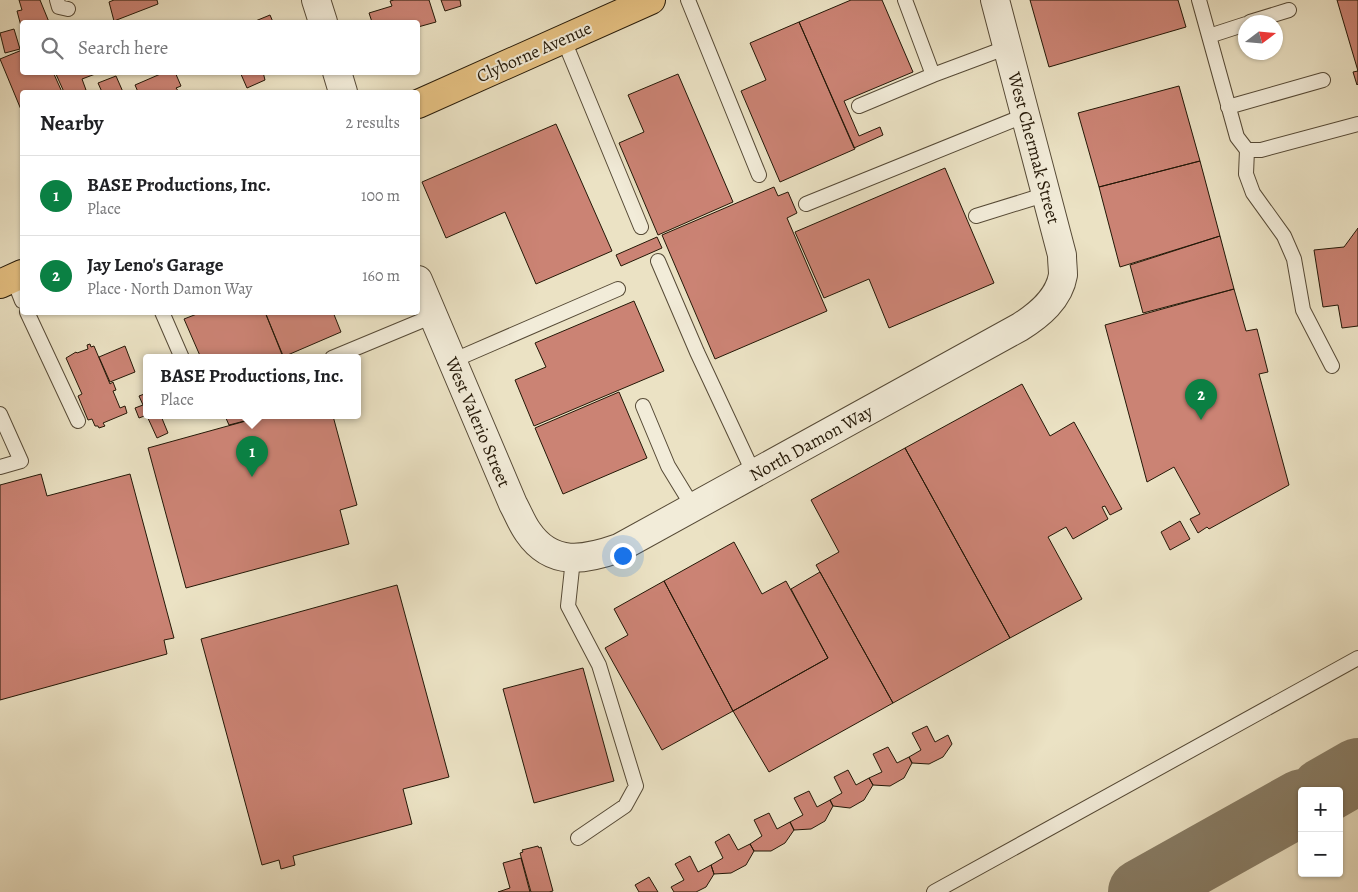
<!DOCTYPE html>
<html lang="en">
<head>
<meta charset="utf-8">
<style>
  body { margin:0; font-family:Alegreya,serif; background:#f6f6f6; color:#202124 }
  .controls { position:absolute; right:15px; bottom:15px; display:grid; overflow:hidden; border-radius:5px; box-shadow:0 1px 4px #0004 }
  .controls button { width:45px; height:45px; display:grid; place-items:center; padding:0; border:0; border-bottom:1px solid #e0e0e0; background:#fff; color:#202124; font:25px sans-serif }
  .compass { position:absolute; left:1238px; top:15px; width:45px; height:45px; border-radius:50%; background:#fff; box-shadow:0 1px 4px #0004; rotate:74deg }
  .you { position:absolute; left:622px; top:555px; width:18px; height:18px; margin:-12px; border:4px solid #fff; border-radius:50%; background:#1a73e8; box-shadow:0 0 0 8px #1a73e833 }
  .badge { display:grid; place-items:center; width:32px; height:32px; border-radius:50%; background:#0b8043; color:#fff; font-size:16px; font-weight:700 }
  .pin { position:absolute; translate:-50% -41px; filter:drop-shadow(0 1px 2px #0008) }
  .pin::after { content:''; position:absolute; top:26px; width:18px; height:15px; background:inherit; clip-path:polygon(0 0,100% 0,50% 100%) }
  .popup { position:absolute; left:143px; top:354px; width:218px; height:65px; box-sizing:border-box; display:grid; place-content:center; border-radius:5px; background:#fff; filter:drop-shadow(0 1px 4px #0005); font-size:16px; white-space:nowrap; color:#757577 }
  .popup b { font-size:19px; color:#202124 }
  .popup::after { content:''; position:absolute; left:50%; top:100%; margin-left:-10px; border:10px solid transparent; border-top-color:#fff }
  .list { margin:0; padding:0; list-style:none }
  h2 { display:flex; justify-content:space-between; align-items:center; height:65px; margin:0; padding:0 20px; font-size:21px }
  h2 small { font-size:16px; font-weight:400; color:#757577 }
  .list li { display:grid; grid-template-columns:32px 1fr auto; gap:15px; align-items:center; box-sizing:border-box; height:80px; padding:0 20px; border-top:1px solid #e0e0e0 }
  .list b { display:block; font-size:19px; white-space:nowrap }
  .list p { margin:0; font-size:16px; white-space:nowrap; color:#757577 }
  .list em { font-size:16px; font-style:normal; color:#757577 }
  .icon { flex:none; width:28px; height:28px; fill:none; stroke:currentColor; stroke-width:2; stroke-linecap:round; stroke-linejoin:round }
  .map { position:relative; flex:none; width:1358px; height:892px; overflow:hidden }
  .search { position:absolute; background:#fff; box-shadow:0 1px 4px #0004; left:20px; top:20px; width:400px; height:55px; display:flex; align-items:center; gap:12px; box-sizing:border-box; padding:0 18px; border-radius:5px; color:#757577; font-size:19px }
  .panel { position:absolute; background:#fff; box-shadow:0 1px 4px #0004; left:20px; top:90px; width:400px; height:225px; border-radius:5px }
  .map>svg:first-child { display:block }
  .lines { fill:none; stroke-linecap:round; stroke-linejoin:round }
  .taxiway { stroke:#887d66; stroke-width:66 }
  .building { fill:#cb8374; stroke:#241807 }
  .service-casing { stroke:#564a36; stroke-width:16 }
  .minor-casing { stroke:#564a36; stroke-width:30 }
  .primary-casing { stroke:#241807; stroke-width:30 }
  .service { stroke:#f2ecd9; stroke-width:14 }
  .minor { stroke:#f2ecd9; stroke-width:28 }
  .primary { stroke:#e6c182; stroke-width:28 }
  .labels { text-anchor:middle; stroke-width:4; stroke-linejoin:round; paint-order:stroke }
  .street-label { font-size:18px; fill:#241807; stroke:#f2ecd9 }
</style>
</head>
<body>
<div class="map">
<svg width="1358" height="892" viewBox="0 0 1358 892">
  <rect width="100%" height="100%" fill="#ebe2c4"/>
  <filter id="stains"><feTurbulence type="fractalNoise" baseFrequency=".004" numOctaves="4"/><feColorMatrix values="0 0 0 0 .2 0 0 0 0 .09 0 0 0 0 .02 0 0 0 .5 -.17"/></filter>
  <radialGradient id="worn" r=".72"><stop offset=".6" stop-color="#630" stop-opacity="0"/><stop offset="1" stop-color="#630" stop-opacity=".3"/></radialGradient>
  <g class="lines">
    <path class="taxiway" d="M1323,791L1358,771
      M1141,892L1302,802"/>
  </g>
  <path class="building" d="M19,0H40L49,22H22V30L17,11L22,10Z
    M114,0H157L158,4L114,21L109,2Z
    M394,0H429L436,22L418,27V22H372L369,13L392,6L390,1Z
    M441,0H460L461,6L445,11Z
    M851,0H882L913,72L844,101L859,136L880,127L883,135L854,148L799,22Z
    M1030,0H1178L1186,27L1049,67Z
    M1337,0H1358V84L1357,85L1353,72L1358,71Z
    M270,15L273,22H253Z
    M799,22L855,149L780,182L741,91L766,80L750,43Z
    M14,29L20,49L5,53L0,33Z
    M22,50V72H53L62,92H22V112L0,59Z
    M55,72H98V73L82,79L86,90L79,92H64Z
    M165,72H175L181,86L176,88L179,92H138L135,85Z
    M240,72H263L265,80L247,88Z
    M678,74L733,202L658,235L619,143L644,132L628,95Z
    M116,76L123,92H102L98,83Z
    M1179,86L1200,161L1099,187L1078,113Z
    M556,124L612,251L536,284L505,212L446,238L422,182Z
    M1200,161L1220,236L1120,267L1099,187Z
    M945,168L994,283L889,328L869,279L824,298L795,232Z
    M774,187L778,196L788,192L797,213L787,218L827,311L715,359L662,235Z
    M1358,228V326L1342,328L1338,305L1323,307L1314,250L1344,247Z
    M1220,236L1234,289L1143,313L1130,265Z
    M657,237L662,248L621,266L616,255Z
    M1234,289L1246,331L1257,329L1268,372L1259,374L1289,485L1209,529L1207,527L1198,533L1190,519L1200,514L1174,467L1147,482L1105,325Z
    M634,301L664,371L534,426L515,380L546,367L535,343Z
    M202,312H265L284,358H201L184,319Z
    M265,312H333L341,332L283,357Z
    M90,344L91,347L94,346L110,384L113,382L116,390L113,391L120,408L125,406L127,413L103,423L105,426L99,428L98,426H95L92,419L88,420L78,396L82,394L66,358L76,352L77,353L88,349L87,345Z
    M125,346L135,372L110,382L99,357Z
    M1022,384L1050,436L1074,422L1122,509L1110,515L1105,506L1102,507L1108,519L1073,539L1066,527L1048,537L1082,599L1010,638L905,448Z
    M619,392L647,458L563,494L535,428Z
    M147,393V415L139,418L135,408L143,405L139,396Z
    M147,416H161L168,433L157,438Z
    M225,416H264L229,425Z
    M264,416H333L357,505L340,510L349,544L186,588L148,448Z
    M905,448L1010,638L893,703L816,565L839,552L811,500Z
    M41,474L47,496L130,474L174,638L164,640L167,654L0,700V485Z
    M1180,521L1190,539L1170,550L1161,532Z
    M734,542L762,594L786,581L828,658L733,711L664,581Z
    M820,572L893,703L769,772L733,711L828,658L791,589Z
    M664,581L733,711L662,750L605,648L628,635L614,609Z
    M397,585L449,777L403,789L412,824L293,856L295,865L281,869L279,860L262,865L201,639Z
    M583,668L614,781L534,803L503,689Z
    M927,726L935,742L948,735L952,744L943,757L929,764L912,763L909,757L921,750L912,733Z
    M888,747L897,763L909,757L912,763L904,778L890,786L873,785L869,778L882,772L873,754Z
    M848,770L856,785L869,778L873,785L864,800L850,808L833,806L830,800L842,793L834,777Z
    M809,791L817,807L830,800L833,806L825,821L811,829L794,830L790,822L803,815L794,798Z
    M769,813L777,829L790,822L794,830L785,843L771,851H754L750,844L762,836L754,820Z
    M729,834L738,850L750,844L754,851L746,865L731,873L714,874L711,865L723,858L715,842Z
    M538,846L539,848L541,847L553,891L549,892H531L520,853L523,852L522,850Z
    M690,856L698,872L711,865L714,874L706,887L696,892H674L671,887L684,880L675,864Z
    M521,858L530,892H498L510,888L503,863Z
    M649,877L658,892H639L635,885Z"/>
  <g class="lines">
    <defs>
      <path id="service" d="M57,0L59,7L68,9
        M688,0L759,175
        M905,0L933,75L1008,47
        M1199,0L1237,137L1247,150
        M1250,22L1289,10
        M1209,36L1246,24
        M563,38L641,227
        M859,106L933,75
        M1228,107L1323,80
        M1247,150L1246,174L1253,193L1284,236L1294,259L1303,310L1332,366
        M1247,150H1261L1358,124
        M806,204L1026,115
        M976,216L1047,194
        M658,261L697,352L754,474
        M13,278L22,301
        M27,312L78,421
        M162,312L182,358
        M332,358L433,316
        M452,361L618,289
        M643,406L668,466L693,507
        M0,414L21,461L0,467
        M573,559L568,606L599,665L636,786L625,806L578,838
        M934,892L1358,658"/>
      <path id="minor" d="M316,0L323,22
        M337,72L343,92
        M418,280L513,504C518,513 522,524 528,532C552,567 585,560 619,548L1020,327C1039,315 1059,299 1063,275C1063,269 1062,262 1062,255L995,0"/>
      <path id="primary" d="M418,104L651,0
        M0,284L22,274"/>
    </defs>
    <use href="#service" class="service-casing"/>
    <use href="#minor" class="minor-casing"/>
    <use href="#primary" class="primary-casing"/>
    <use href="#service" class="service"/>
    <use href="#minor" class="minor"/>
    <use href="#primary" class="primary"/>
  </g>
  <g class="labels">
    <g class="street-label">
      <text transform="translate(534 52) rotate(-24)" y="6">Clyborne Avenue</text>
      <text transform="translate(1034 148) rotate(75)" y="6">West Chermak Street</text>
      <text transform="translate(478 422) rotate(67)" y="6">West Valerio Street</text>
      <text transform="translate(811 443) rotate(-29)" y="6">North Damon Way</text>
    </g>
  </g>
  <rect width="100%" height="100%" filter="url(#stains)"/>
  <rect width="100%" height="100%" fill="url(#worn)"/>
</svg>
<div class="controls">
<button>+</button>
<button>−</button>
</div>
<svg class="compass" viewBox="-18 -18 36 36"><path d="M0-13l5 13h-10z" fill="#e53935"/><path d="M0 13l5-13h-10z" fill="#757577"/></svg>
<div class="you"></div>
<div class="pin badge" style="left:252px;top:477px">1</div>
<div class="popup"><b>BASE Productions, Inc.</b>Place</div>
<div class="pin badge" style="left:1201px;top:420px">2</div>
<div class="search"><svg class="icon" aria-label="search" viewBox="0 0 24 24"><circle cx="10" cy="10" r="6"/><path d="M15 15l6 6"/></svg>Search here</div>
<section class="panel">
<h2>Nearby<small>2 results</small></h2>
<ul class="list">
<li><span class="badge">1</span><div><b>BASE Productions, Inc.</b><p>Place</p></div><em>100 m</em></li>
<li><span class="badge">2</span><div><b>Jay Leno's Garage</b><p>Place · North Damon Way</p></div><em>160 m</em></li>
</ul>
</section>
</div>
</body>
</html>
